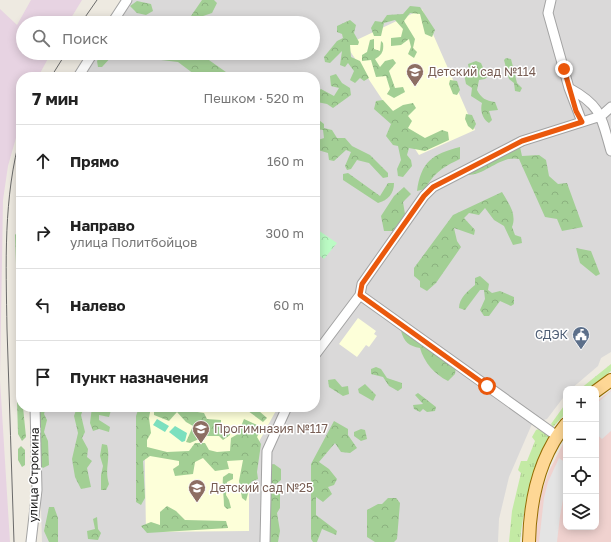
<!DOCTYPE html>
<html lang="ru">
<head>
<meta charset="utf-8">
<style>
  body { margin:0; font-family:"Golos Text",sans-serif; background:#f6f6f6; color:#222 }
  .controls { position:absolute; right:12px; bottom:12px; display:grid; overflow:hidden; border-radius:8px; box-shadow:0 2px 10px #0003 }
  .controls button { width:36px; height:36px; display:grid; place-items:center; padding:0; border:0; border-bottom:1px solid #e0e0e0; background:#fff; color:#222; font:20px sans-serif }
  .stop { position:absolute; width:12px; height:12px; margin:-9px; border:3px solid #ea580c; border-radius:50%; background:#fff }
  .stop.end { background:#ea580c; border-color:#fff; box-shadow:0 1px 4px #0008 }
  .list { margin:0; padding:0; list-style:none }
  h2 { display:flex; justify-content:space-between; align-items:center; height:52px; margin:0; padding:0 16px; font-size:17px }
  h2 small { font-size:13px; font-weight:400; color:#767676 }
  .list li { display:grid; grid-template-columns:26px 1fr auto; gap:12px; align-items:center; box-sizing:border-box; height:72px; padding:0 16px; border-top:1px solid #e0e0e0 }
  .list b { display:block; font-size:15px; white-space:nowrap }
  .list p { margin:0; font-size:13px; white-space:nowrap; color:#767676 }
  .list em { font-size:13px; font-style:normal; color:#767676 }
  .icon { flex:none; width:22px; height:22px; fill:none; stroke:currentColor; stroke-width:2; stroke-linecap:round; stroke-linejoin:round }
  .map { position:relative; flex:none; width:611px; height:542px; overflow:hidden }
  .search { position:absolute; background:#fff; box-shadow:0 2px 10px #0003; left:16px; top:16px; width:304px; height:44px; display:flex; align-items:center; gap:10px; box-sizing:border-box; padding:0 14px; border-radius:22px; color:#767676; font-size:15px }
  .panel { position:absolute; background:#fff; box-shadow:0 2px 10px #0003; left:16px; top:72px; width:304px; height:340px; border-radius:16px }
  .map>svg:first-child { display:block }
  .residential { fill:#dad9d9 }
  .commercial { fill:#f0d2cf }
  .industrial { fill:#e7d3e2 }
  .education { fill:#fdffd9 }
  .grass { fill:url(#grass-tufts) }
  .forest { fill:url(#forest-crowns) }
  .park { fill:url(#park-crowns) }
  .pitch { fill:#7ce0bf }
  .parking { fill:#e4e4e4 }
  .lines { fill:none; stroke-linecap:round; stroke-linejoin:round }
  .minor-casing { stroke:#a3a3a3; stroke-width:11 }
  .major-casing { stroke:#946b00; stroke-width:14 }
  .minor { stroke:#fff; stroke-width:9 }
  .major { stroke:#fed795; stroke-width:12 }
  .tram { stroke:#6a6a6a; stroke-width:1 }
  .route { stroke:#ea580c; stroke-width:5 }
  .labels { text-anchor:middle; stroke-width:3; stroke-linejoin:round; paint-order:stroke }
  .education-label { font-size:12px; fill:#785e54; stroke:#fff; text-anchor:start }
  .service-label { font-size:12px; fill:#4e5e75; stroke:#fff; text-anchor:end }
  .street-label { font-size:12px; fill:#1c1c1c; stroke:#fff }
</style>
</head>
<body>
<div class="map">
<svg width="611" height="542" viewBox="0 0 611 542">
  <defs>
    <pattern id="grass-tufts" width="24" height="20" patternUnits="userSpaceOnUse"><rect width="24" height="20" fill="#c3eaa4"/><path d="M3 7l-1-3M5 7V3M7 7l1-3M15 17l-1-3M17 17v-4M19 17l1-3" fill="none" stroke="#a7c88d"/></pattern>
    <pattern id="forest-crowns" width="20" height="18" patternUnits="userSpaceOnUse"><rect width="20" height="18" fill="#a2cf94"/><path d="M2 6a3 3 0 1 1 6 0M12 15a3 3 0 1 1 6 0" fill="none" stroke="#8bb17f"/></pattern>
    <pattern id="park-crowns" width="20" height="18" patternUnits="userSpaceOnUse"><rect width="20" height="18" fill="#bbfbc4"/><path d="M2 6a3 3 0 1 1 6 0M12 15a3 3 0 1 1 6 0" fill="none" stroke="#a0d7a8"/></pattern>
  </defs>
  <rect width="100%" height="100%" fill="#eeeae1"/>
  <path class="residential" d="M133,0H611V352L601,358L598,366L571,389H566V394L547,419L541,421L535,417L509,477L499,519L498,542H42L38,407H315V77H83L97,53H313V23H116Z"/>
  <path class="commercial" d="M611,390V542H536V525L541,494L549,471L566,438V527H596V402Z"/>
  <path class="industrial" d="M31,0H82L68,23H23V53H51L38,77H21V120L8,166L3,200L0,380L10,542H0V9L17,25Z"/>
  <path class="education" d="M422,9L475,130L419,155L346,45Z
    M358,318L376,331L374,334L377,336L369,347L366,345L357,357L339,344Z
    M147,407H278L249,460V531L146,532L144,412Z"/>
  <path class="grass" d="M611,364V371L588,389H580Z
    M566,403V413L553,427L551,424Z
    M539,429L545,432L550,437C533,477 524,499 520,542H509L512,511L521,473L518,470L521,461H527L535,441L532,437L536,430Z"/>
  <path class="forest" d="M202,0H214L217,3L212,13L194,19L191,16Z
    M137,1L151,4L153,11L146,15L137,13L130,6Z
    M410,6L420,7L435,30L432,37L425,34L420,14L410,13L404,21L415,39L413,48L417,52L414,58L408,54L411,47L409,39L401,45L391,46V38L401,37L403,29L395,20L384,23L381,36H374L371,28L375,21L382,22L387,15L403,14Z
    M350,20L356,25L354,33L359,42L358,45H350L351,57L360,61L369,78L364,81L360,78L355,83L350,80L354,71L348,63L345,67L340,65L342,51L330,63L325,62L324,57L337,41L343,38L342,34L337,32V26Z
    M374,39V49L380,51L381,41L383,43C384,51 382,55 375,59L380,67L385,61L393,59L396,63L389,71L395,88L403,87L405,92L394,98L387,94L390,89L386,76L376,77L371,60L362,61V55L367,52L370,40Z
    M102,53H113V55L102,67H98L97,61Z
    M162,53H199L233,77H198L178,62L161,60Z
    M506,58L511,59L517,83L522,88L520,92L515,91L514,83L509,79L504,60Z
    M476,61L481,63L487,77L485,79L479,80L477,90C481,98 486,101 495,102L498,110L489,111L492,120L489,123C482,119 480,110 482,103L471,96L472,88L466,84L464,74L469,70L468,64Z
    M336,74L342,83L350,88L351,95L333,108L327,104L317,102L315,105V93L321,89L334,96L339,88L331,86L330,76Z
    M450,80L457,81L460,90L457,95L453,94L449,84Z
    M383,100L393,111L403,105L413,103L416,108L408,116L412,121L408,128L425,138L442,130L448,132L449,140L425,151L409,148L407,155L411,160L412,166L403,177L398,176L397,169L401,160L398,146L393,145L386,136L391,124L374,109L376,101Z
    M466,114L472,115L476,124L473,130L468,126L465,119Z
    M315,117L324,124V128L332,130L337,138H345L352,146L370,155L388,173V177L383,178L369,163L357,160L351,169L347,170L345,166L351,152L346,150L334,161L329,160L328,153L318,150L315,144V137L318,140L324,138L323,130L315,129Z
    M460,147V159C443,167 434,173 425,189L417,191C421,162 432,154 460,147Z
    M520,147L522,156L539,155L546,160L549,176L558,184L567,183L583,227L562,231L557,219L545,217L519,159C501,155 486,175 468,175L470,165L513,148Z
    M348,173L380,196L388,183H394C394,194 388,200 378,203L343,180V174Z
    M404,187L411,194L403,202L405,214L393,231H384L381,216L394,196Z
    M502,192C509,204 517,214 512,227L515,235L521,237L522,243L513,245L504,226L494,220L485,208L479,215L469,213L464,218L475,230L474,235L454,228L457,241L461,247L436,283L427,291L420,287V281L414,276V268L453,215Z
    M18,231L21,232V266L19,267L16,264L15,235Z
    M576,248L591,251L600,274L596,276L580,263Z
    M480,276L489,284L488,290L492,293L500,291L514,297V304L511,306L500,301L489,316H484L480,310L485,299L484,290H480L465,310L459,308C459,298 468,291 475,285V278Z
    M19,281L21,282L20,315L17,312L16,283Z
    M401,331L419,340L456,367L455,374L448,381C434,374 424,362 420,348C409,346 404,342 401,331Z
    M376,367L381,369L387,378L402,383V388L398,391L389,386L383,377L371,374V369Z
    M335,379L342,387L348,386L349,394L343,396L329,387L328,380Z
    M365,384L376,395L373,401L359,393L358,389Z
    M418,393L436,407L435,411L427,412L423,409L420,412L414,409L413,405L423,404L415,395Z
    M19,397L21,398V407H23L26,437L22,441L18,434L17,401Z
    M37,407H46L44,414L47,420L44,432L48,441L49,465L43,468L38,463Z
    M77,407H84L81,415L85,432L82,438L88,449L87,457L92,461L87,468L91,487L81,489L75,477L72,459L78,433L74,416Z
    M92,407H112L109,417L99,415V420L110,427L109,432L99,429L93,431L90,423Z
    M139,407H151L149,418L151,433L147,440V447L167,452L189,451L195,443H205L209,450L217,452L230,451L231,438L238,434L244,419L257,425L261,429L257,437L261,444L257,472L258,479L251,482L246,501L242,498L239,481L243,460L227,461L229,469L215,471L203,458L195,462L193,474L175,476L173,469L179,465V461L150,456L143,461L145,498L141,505L136,502V416Z
    M161,407L169,410L174,407H188L191,411L204,413L207,419L221,420V426L230,427V435L223,440L219,436H206L190,443L186,442L193,426L186,422L177,412L169,421L154,415V408Z
    M250,407H261L259,411L267,418L263,422L248,411Z
    M334,421L348,429V435L357,448L350,453L341,452L335,443L319,462L329,469L337,479L334,485L328,487L332,494L323,502L316,497V515L337,531L336,535L322,529L317,542H313L311,539V464Z
    M361,429L365,430L367,439L361,441L354,436V432Z
    M102,444L107,445C111,459 104,469 109,484L106,490H101V475L103,466L100,456Z
    M21,446L25,450V465L22,467L18,460V449Z
    M274,464L281,469V480L276,484L268,482L267,466Z
    M229,473L233,474V479L227,482L226,495L229,500L231,508L227,509L224,506C224,496 222,487 223,477Z
    M270,489L280,494V508L277,513L280,531L278,542H270C264,530 265,511 271,499L267,492Z
    M388,498H396L400,503L397,539L394,542H375L367,537V510L378,504H382Z
    M167,506L176,511L185,520L226,521L228,528L147,533L141,526L151,522L160,525V512Z
    M49,507H54L58,518V542H49L44,531Z
    M97,517L98,529L101,533L98,540L88,539L87,531L95,529L93,519Z"/>
  <path class="park" d="M315,228L337,243L324,259L315,252Z"/>
  <path class="pitch" d="M157,419L169,426L165,432L153,425Z
    M175,426L187,433L185,441L182,442L169,432Z"/>
  <path class="parking" d="M611,391V431L602,439L596,434V404Z
    M559,458L566,463V483L560,516L557,542H539L544,498L548,482Z"/>
  <g class="lines">
    <defs>
      <path id="minor" d="M551,0L548,13L569,88L582,122
        M112,23L127,0
        M78,77L93,53
        M569,88C602,106 601,117 611,151
        M360,295L557,436
        M315,355L360,295L362,284L424,196L433,187L522,141L601,116L611,107
        M31,542L37,490L35,407
        M265,542L267,451L287,407"/>
      <path id="major" d="M596,391L611,380
        M529,542C530,500 539,457 566,424"/>
    </defs>
    <use href="#minor" class="minor-casing"/>
    <use href="#major" class="major-casing"/>
    <use href="#minor" class="minor"/>
    <use href="#major" class="major"/>
    <path class="tram" d="M81,23L97,0
      M51,77L66,53
      M14,542C12,471 9,400 7,329C6,263 3,198 21,134"/>
  </g>
  <g class="lines">
    <path class="route" d="M487,386L360,295L362,284L424,196L433,187L522,141L582,122L576,111L564,69"/>
  </g>
  <defs>
    <symbol id="school-pin" viewBox="-11 -11 22 30"><path d="M0 17L-7.5 6A9.5 9.5 0 1 1 7.5 6Z" fill="#8d6e63" stroke="#fff"/><path d="M0-5L7-2L0 1L-7-2ZM-4 1L0 2.5L4 1V4Q0 6-4 4Z" fill="#fff"/></symbol>
    <symbol id="civic-pin" viewBox="-11 -11 22 30"><path d="M0 17L-7.5 6A9.5 9.5 0 1 1 7.5 6Z" fill="#5c6f8a" stroke="#fff"/><path d="M-.6-6.5H3V-4.5H.6V-3L4-1V1h2V6H-6V1h2V-1L-.6-3ZM-1.2 2.5V6h2.4V2.5Z" fill="#fff"/></symbol>
  </defs>
  <g fill-rule="evenodd">
    <use href="#school-pin" x="405" y="62" width="20" height="27"/>
    <use href="#civic-pin" x="571" y="325" width="20" height="27"/>
    <use href="#school-pin" x="191" y="419" width="20" height="27"/>
    <use href="#school-pin" x="187" y="478" width="20" height="27"/>
  </g>
  <g class="labels">
    <g class="education-label">
      <text x="428" y="76">Детский сад №114</text>
      <text x="214" y="433">Прогимназия №117</text>
      <text x="210" y="492">Детский сад №25</text>
    </g>
    <g class="service-label">
      <text x="568" y="339">СДЭК</text>
    </g>
    <g class="street-label">
      <text transform="translate(34 475) rotate(-89)" y="4">улица Строкина</text>
    </g>
  </g>
</svg>
<div class="controls">
<button>+</button>
<button>−</button>
<button><svg class="icon" aria-label="locate" viewBox="0 0 24 24"><circle cx="12" cy="12" r="6"/><path d="M12 2v4M12 18v4M2 12h4M18 12h4"/></svg></button>
<button><svg class="icon" aria-label="layers" viewBox="0 0 24 24"><path d="M12 4l9 5-9 5-9-5zM3 14l9 5 9-5"/></svg></button>
</div>
<div class="stop" style="left:487px;top:386px"></div>
<div class="stop end" style="left:564px;top:69px"></div>
<div class="search"><svg class="icon" aria-label="search" viewBox="0 0 24 24"><circle cx="10" cy="10" r="6"/><path d="M15 15l6 6"/></svg>Поиск</div>
<section class="panel">
<h2>7 мин<small>Пешком · 520 m</small></h2>
<ul class="list">
<li><svg class="icon" aria-label="ahead" viewBox="0 0 24 24"><path d="M12 20V5M6 11l6-6 6 6"/></svg><div><b>Прямо</b></div><em>160 m</em></li>
<li><svg class="icon" aria-label="right" viewBox="0 0 24 24"><path d="M7 20v-9h11M14 6l5 5-5 5"/></svg><div><b>Направо</b><p>улица Политбойцов</p></div><em>300 m</em></li>
<li><svg class="icon" aria-label="left" viewBox="0 0 24 24"><path d="M17 20v-9H6M10 6l-5 5 5 5"/></svg><div><b>Налево</b></div><em>60 m</em></li>
<li><svg class="icon" aria-label="arrive" viewBox="0 0 24 24"><path d="M6 21V4h12l-3 4 3 4H6"/></svg><div><b>Пункт назначения</b></div></li>
</ul>
</section>
</div>
</body>
</html>
